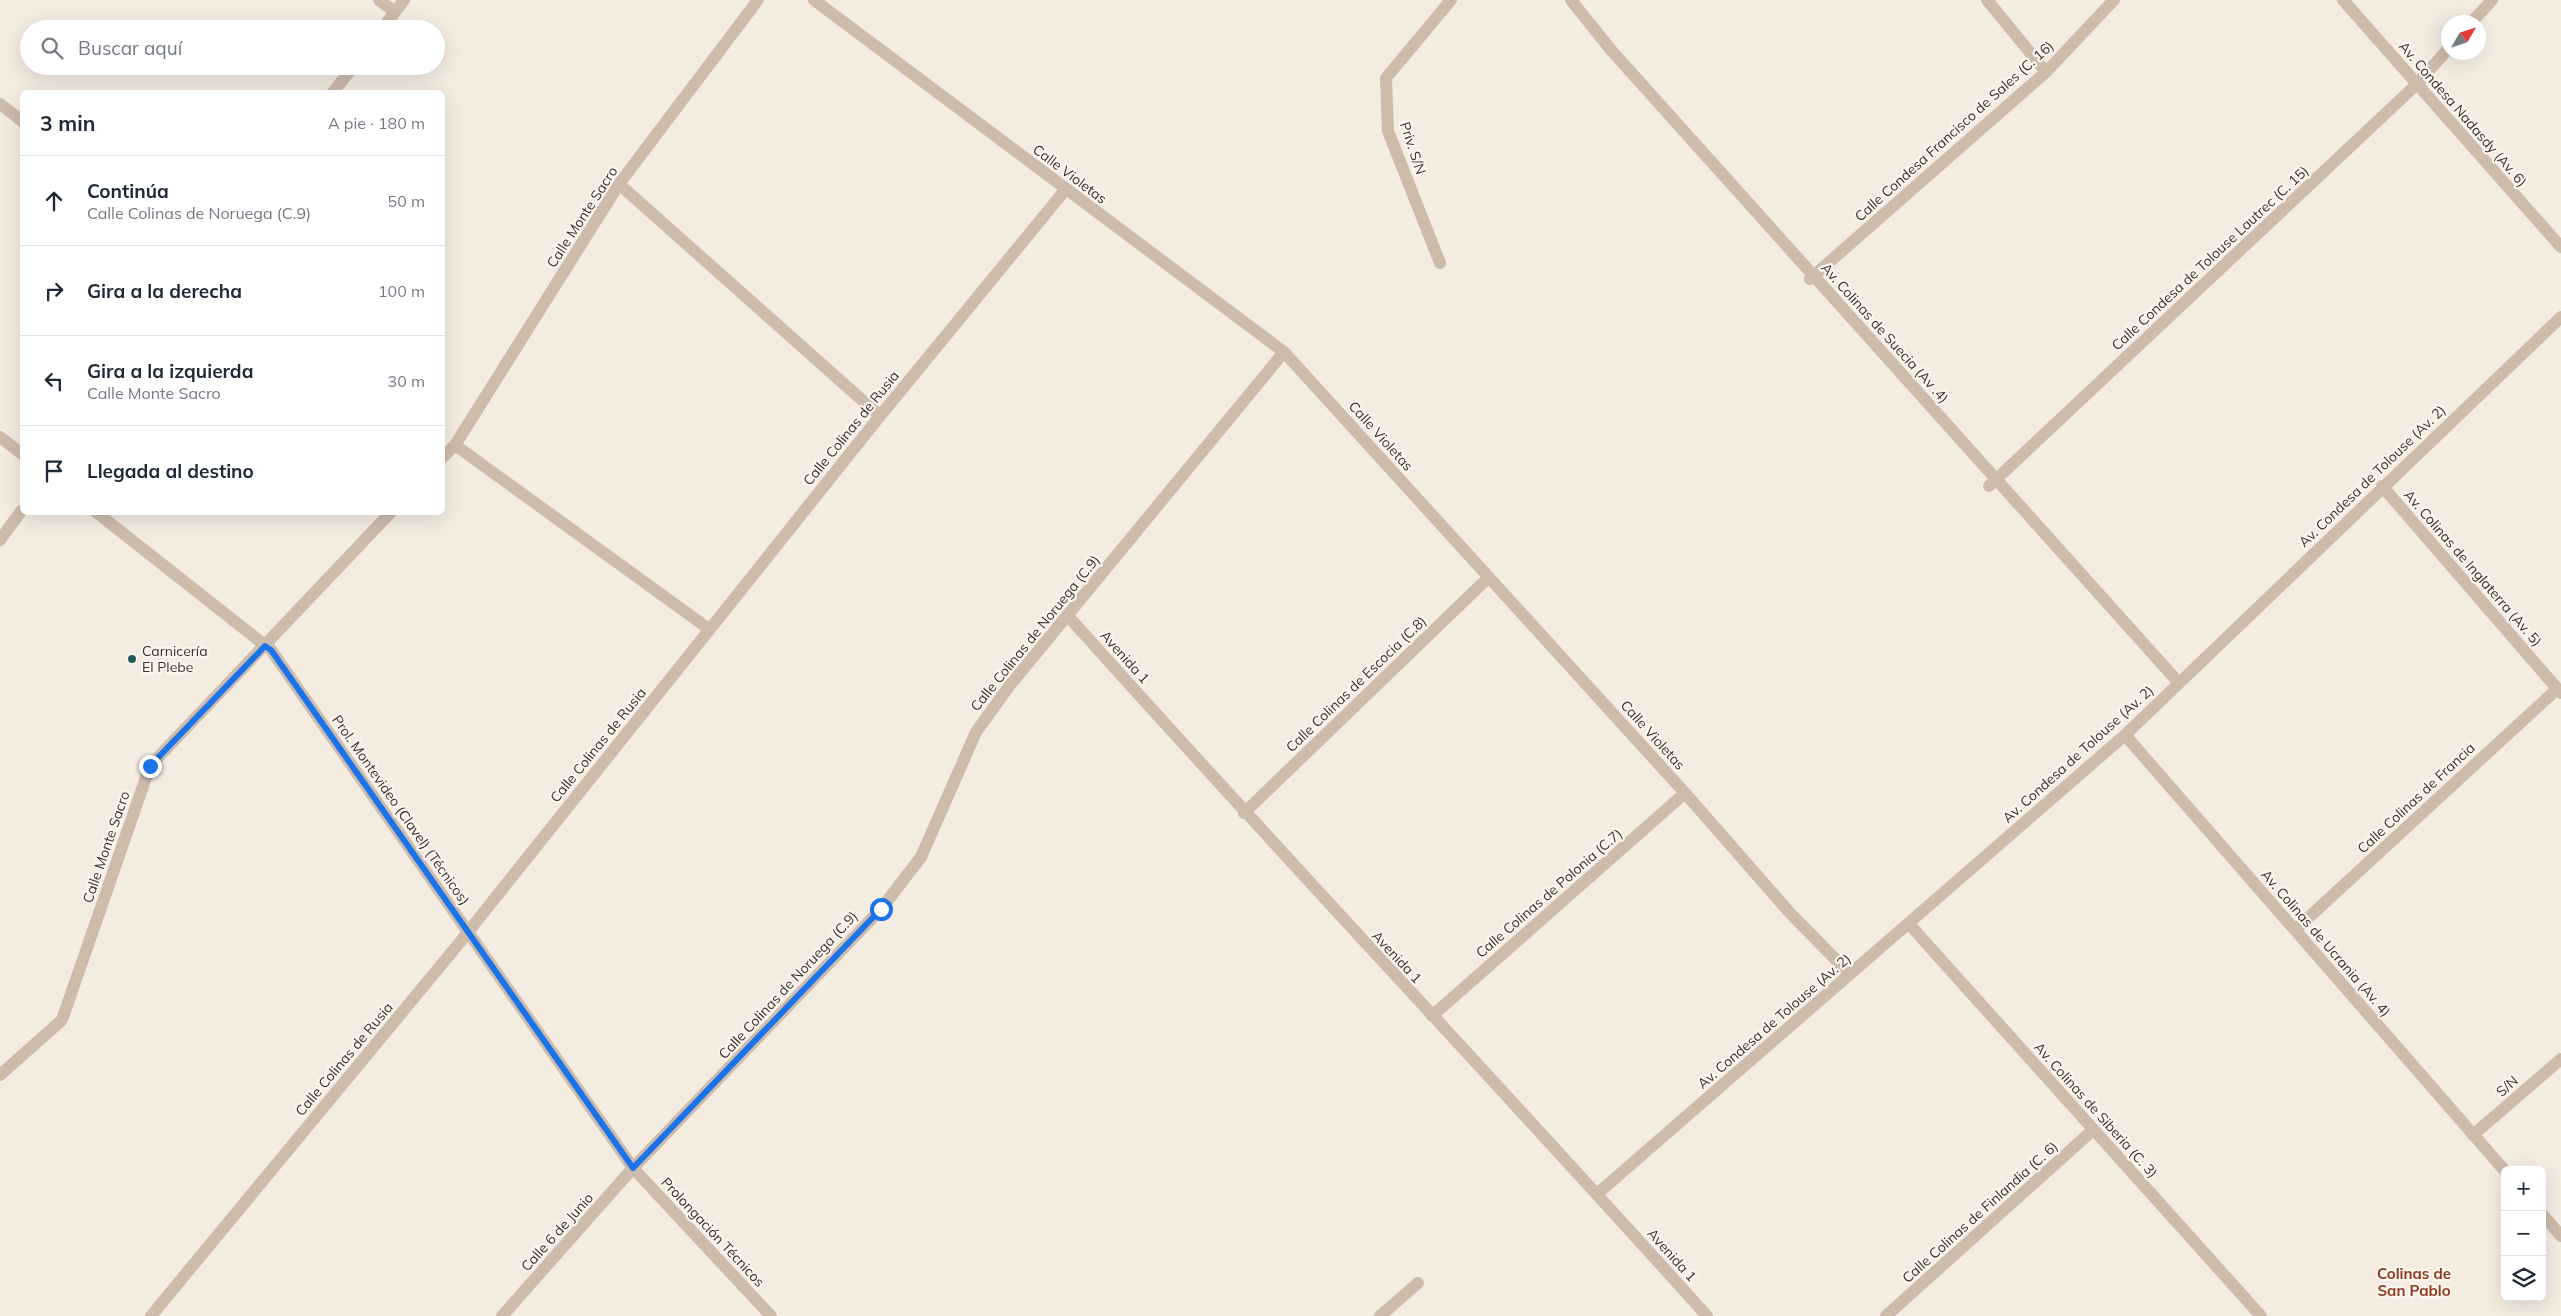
<!DOCTYPE html>
<html lang="es">
<head>
<meta charset="utf-8">
<style>
  body { margin:0; font-family:Mulish,sans-serif; background:#f6f6f7; color:#1f2937 }
  .controls { position:absolute; right:15px; bottom:15px; display:grid; overflow:hidden; border-radius:8px; box-shadow:0 5px 20px #0002 }
  .controls button { width:45px; height:45px; display:grid; place-items:center; padding:0; border:0; border-bottom:1px solid #e0e1e3; background:#fff; color:#1f2937; font:25px sans-serif }
  .compass { position:absolute; left:2441px; top:15px; width:45px; height:45px; border-radius:50%; background:#fff; box-shadow:0 5px 20px #0002; rotate:51deg }
  .stop { position:absolute; width:15px; height:15px; margin:-11px; border:4px solid #1a73e8; border-radius:50%; background:#fff }
  .stop.end { background:#1a73e8; border-color:#fff; box-shadow:0 1px 5px #0008 }
  .list { margin:0; padding:0; list-style:none }
  h2 { display:flex; justify-content:space-between; align-items:center; height:65px; margin:0; padding:0 20px; font-size:21px }
  h2 small { font-size:16px; font-weight:400; color:#747a83 }
  .list li { display:grid; grid-template-columns:32px 1fr auto; gap:15px; align-items:center; box-sizing:border-box; height:90px; padding:0 20px; border-top:1px solid #e0e1e3 }
  .list b { display:block; font-size:19px; white-space:nowrap }
  .list p { margin:0; font-size:16px; white-space:nowrap; color:#747a83 }
  .list em { font-size:16px; font-style:normal; color:#747a83 }
  .icon { flex:none; width:28px; height:28px; fill:none; stroke:currentColor; stroke-width:2; stroke-linecap:round; stroke-linejoin:round }
  .map { position:relative; flex:none; width:2561px; height:1316px; overflow:hidden }
  .search { position:absolute; background:#fff; box-shadow:0 5px 20px #0002; left:20px; top:20px; width:425px; height:55px; display:flex; align-items:center; gap:12px; box-sizing:border-box; padding:0 18px; border-radius:28px; color:#747a83; font-size:19px }
  .panel { position:absolute; background:#fff; box-shadow:0 5px 20px #0002; left:20px; top:90px; width:425px; height:425px; border-radius:8px }
  .map>svg:first-child { display:block }
  .lines { fill:none; stroke-linecap:round; stroke-linejoin:round }
  .minor { stroke:#cdbbac; stroke-width:12 }
  .route { stroke:#1a73e8; stroke-width:6 }
  .poi-dot { fill:#1f5a5e; stroke:#fbf5ee; stroke-width:2 }
  .labels { text-anchor:middle; stroke-width:4.5; stroke-linejoin:round; paint-order:stroke }
  .street-label { font-size:14px; fill:#3b302b; stroke:#fbf5ee }
  .poi-label { font-size:14px; fill:#3b302b; stroke:#fbf5ee; text-anchor:start }
  .neighbourhood-label { font-size:15px; font-weight:bold; fill:#8c3b22; stroke:#fbf5ee }
</style>
</head>
<body>
<div class="map">
<svg width="2561" height="1316" viewBox="0 0 2561 1316">
  <rect width="100%" height="100%" fill="#f4ebe1"/>
  <g class="lines">
    <path class="minor" d="M379,0L395,12
      M814,0L1284,352L1685,793L1790,913L1850,974
      M1571,0L1611,50L2179,683
      M1987,0L2046,72
      M2343,0L2561,247
      M2472,22L2492,0
      M382,29L404,0
      M333,92L354,66
      M0,104L22,121
      M619,184L880,416
      M1440,263L1388,131L1386,78L1451,0
      M1810,279L2046,72L2114,0
      M0,437L22,454
      M455,445L709,629
      M442,458L455,445L619,184L758,0
      M1989,486L2417,84L2448,49
      M2382,486L2561,693
      M96,512L271,650L633,1168L771,1316
      M0,540L22,510
      M1068,616C1278,851 1496,1081 1707,1316
      M2125,735L2505,1171
      M1244,813L1489,577
      M1909,924L2261,1316
      M2295,930L2557,689
      M1432,1016L1685,793
      M0,1075L62,1020L150,766L391,512
      M2473,1135L2561,1059
      M1597,1194L2125,735L2561,317
      M2542,1214L2561,1236
      M151,1316L456,947L880,416L1066,189
      M502,1316L633,1168L881,909L921,857L976,732L1010,685L1284,352
      M1380,1316L1418,1283
      M1886,1316L2093,1130"/>
  </g>
  <g class="lines">
    <path class="route" d="M150,766L265,646L271,650L633,1168L881,909"/>
  </g>
  <circle class="poi-dot" cx="132" cy="659" r="5"/>
  <g class="labels">
    <g class="street-label">
      <text transform="translate(2463 114) rotate(49)" y="5">Av. Condesa Nadasdy (Av. 6)</text>
      <text transform="translate(1954 131) rotate(-42)" y="5">Calle Condesa Francisco de Sales (C. 16)</text>
      <text transform="translate(1413 148) rotate(72)" y="5">Priv. S/N</text>
      <text transform="translate(1070 174) rotate(37)" y="5">Calle Violetas</text>
      <text transform="translate(582 217) rotate(-57)" y="5">Calle Monte Sacro</text>
      <text transform="translate(2210 258) rotate(-43)" y="5">Calle Condesa de Tolouse Lautrec (C. 15)</text>
      <text transform="translate(1885 333) rotate(48)" y="5">Av. Colinas de Suecia (Av .4)</text>
      <text transform="translate(851 428) rotate(-51)" y="5">Calle Colinas de Rusia</text>
      <text transform="translate(1381 436) rotate(48)" y="5">Calle Violetas</text>
      <text transform="translate(2372 476) rotate(-44)" y="5">Av. Condesa de Tolouse (Av. 2)</text>
      <text transform="translate(2473 568) rotate(49)" y="5">Av. Colinas de Inglaterra (Av. 5)</text>
      <text transform="translate(1035 633) rotate(-51)" y="5">Calle Colinas de Noruega (C.9)</text>
      <text transform="translate(1125 657) rotate(48)" y="5">Avenida 1</text>
      <text transform="translate(1356 684) rotate(-44)" y="5">Calle Colinas de Escocia (C.8)</text>
      <text transform="translate(1653 735) rotate(48)" y="5">Calle Violetas</text>
      <text transform="translate(598 745) rotate(-51)" y="5">Calle Colinas de Rusia</text>
      <text transform="translate(2078 754) rotate(-42)" y="5">Av. Condesa de Tolouse (Av. 2)</text>
      <text transform="translate(2416 798) rotate(-43)" y="5">Calle Colinas de Francia</text>
      <text transform="translate(401 810) rotate(55)" y="5">Prol. Montevideo (Clavel) (Técnicos)</text>
      <text transform="translate(106 847) rotate(-71)" y="5">Calle Monte Sacro</text>
      <text transform="translate(1549 893) rotate(-41)" y="5">Calle Colinas de Polonia (C.7)</text>
      <text transform="translate(2326 943) rotate(49)" y="5">Av. Colinas de Ucrania (Av. 4)</text>
      <text transform="translate(1397 957) rotate(47)" y="5">Avenida 1</text>
      <text transform="translate(788 985) rotate(-47)" y="5">Calle Colinas de Noruega (C.9)</text>
      <text transform="translate(1774 1021) rotate(-41)" y="5">Av. Condesa de Tolouse (Av. 2)</text>
      <text transform="translate(344 1059) rotate(-50)" y="5">Calle Colinas de Rusia</text>
      <text transform="translate(2507 1086) rotate(-41)" y="5">S/N</text>
      <text transform="translate(2096 1110) rotate(48)" y="5">Av. Colinas de Siberia (C. 3)</text>
      <text transform="translate(1980 1212) rotate(-42)" y="5">Calle Colinas de Finlandia (C. 6)</text>
      <text transform="translate(557 1232) rotate(-48)" y="5">Calle 6 de Junio</text>
      <text transform="translate(713 1232) rotate(47)" y="5">Prolongación Técnicos</text>
      <text transform="translate(1672 1255) rotate(48)" y="5">Avenida 1</text>
    </g>
    <g class="poi-label">
      <text x="142" y="656">Carnicería<tspan x="142" dy="16">El Plebe</tspan></text>
    </g>
    <g class="neighbourhood-label">
      <text x="2414" y="1279">Colinas de<tspan x="2414" dy="17">San Pablo</tspan></text>
    </g>
  </g>
</svg>
<div class="controls">
<button>+</button>
<button>−</button>
<button><svg class="icon" aria-label="layers" viewBox="0 0 24 24"><path d="M12 4l9 5-9 5-9-5zM3 14l9 5 9-5"/></svg></button>
</div>
<svg class="compass" viewBox="-18 -18 36 36"><path d="M0-13l5 13h-10z" fill="#e53935"/><path d="M0 13l5-13h-10z" fill="#747a83"/></svg>
<div class="stop" style="left:881px;top:909px"></div>
<div class="stop end" style="left:150px;top:766px"></div>
<div class="search"><svg class="icon" aria-label="search" viewBox="0 0 24 24"><circle cx="10" cy="10" r="6"/><path d="M15 15l6 6"/></svg>Buscar aquí</div>
<section class="panel">
<h2>3 min<small>A pie · 180 m</small></h2>
<ul class="list">
<li><svg class="icon" aria-label="ahead" viewBox="0 0 24 24"><path d="M12 20V5M6 11l6-6 6 6"/></svg><div><b>Continúa</b><p>Calle Colinas de Noruega (C.9)</p></div><em>50 m</em></li>
<li><svg class="icon" aria-label="right" viewBox="0 0 24 24"><path d="M7 20v-9h11M14 6l5 5-5 5"/></svg><div><b>Gira a la derecha</b></div><em>100 m</em></li>
<li><svg class="icon" aria-label="left" viewBox="0 0 24 24"><path d="M17 20v-9H6M10 6l-5 5 5 5"/></svg><div><b>Gira a la izquierda</b><p>Calle Monte Sacro</p></div><em>30 m</em></li>
<li><svg class="icon" aria-label="arrive" viewBox="0 0 24 24"><path d="M6 21V4h12l-3 4 3 4H6"/></svg><div><b>Llegada al destino</b></div></li>
</ul>
</section>
</div>
</body>
</html>
